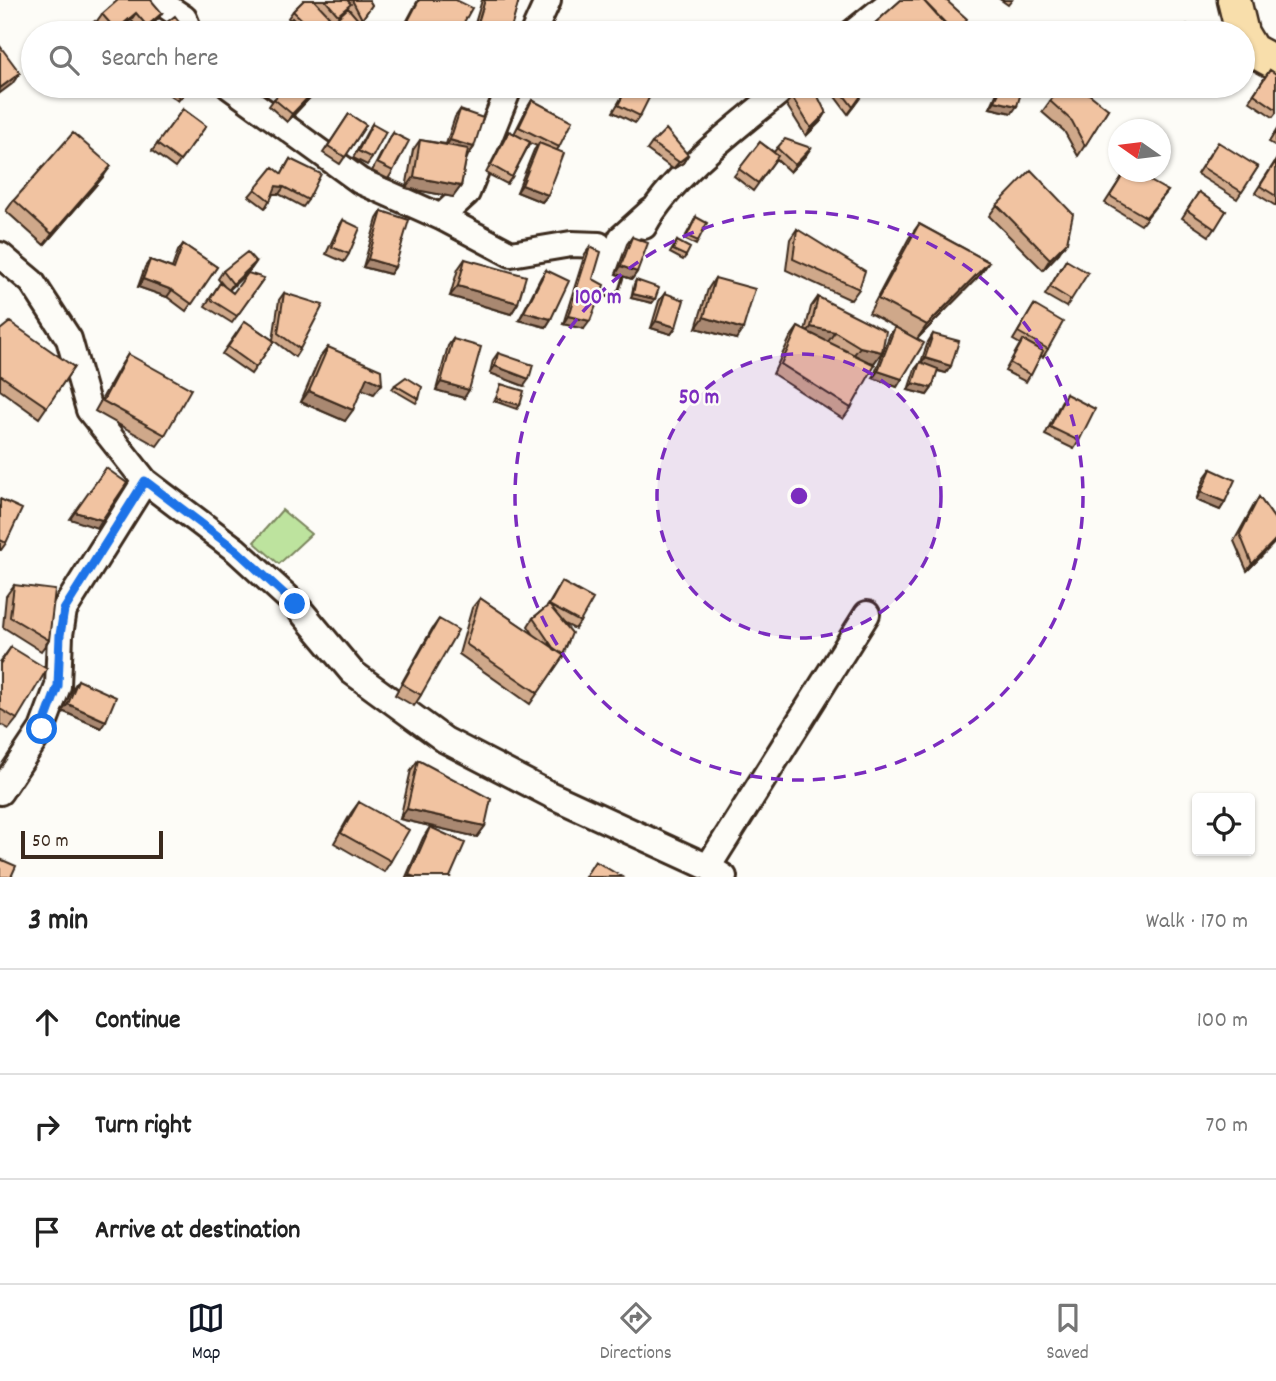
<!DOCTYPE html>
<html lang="en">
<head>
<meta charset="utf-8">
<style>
  body { margin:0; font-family:Dekko,sans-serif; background:#f2f2f2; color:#222 }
  .controls { position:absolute; right:21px; bottom:21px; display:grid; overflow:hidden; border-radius:7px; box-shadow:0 2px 5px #0004 }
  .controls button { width:63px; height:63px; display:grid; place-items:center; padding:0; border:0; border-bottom:2px solid #e0e0e0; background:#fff; color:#222; font:35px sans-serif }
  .compass { position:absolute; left:1108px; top:119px; width:63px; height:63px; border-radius:50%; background:#fff; box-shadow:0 2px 5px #0004; rotate:284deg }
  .scale { position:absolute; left:21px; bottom:18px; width:142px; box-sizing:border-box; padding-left:7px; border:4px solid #3b2a1e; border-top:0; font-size:19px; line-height:24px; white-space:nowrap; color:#3b2a1e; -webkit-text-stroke:5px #fdfcf7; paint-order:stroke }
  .stop { position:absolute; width:21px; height:21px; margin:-16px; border:5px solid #1a73e8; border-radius:50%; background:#fff }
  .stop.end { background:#1a73e8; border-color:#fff; box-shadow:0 2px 7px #0008 }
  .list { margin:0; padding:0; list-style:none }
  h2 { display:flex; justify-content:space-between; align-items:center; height:91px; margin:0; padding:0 28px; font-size:30px }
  h2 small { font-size:23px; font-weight:400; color:#767676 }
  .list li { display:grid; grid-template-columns:46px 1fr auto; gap:21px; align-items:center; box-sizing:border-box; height:105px; padding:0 28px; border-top:2px solid #e0e0e0 }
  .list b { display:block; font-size:26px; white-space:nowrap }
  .list em { font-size:23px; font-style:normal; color:#767676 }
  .icon { flex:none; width:38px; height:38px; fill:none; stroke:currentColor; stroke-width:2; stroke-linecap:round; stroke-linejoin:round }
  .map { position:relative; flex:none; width:1276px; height:877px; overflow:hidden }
  .search { position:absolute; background:#fff; box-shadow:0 2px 5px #0004; left:21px; right:21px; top:21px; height:77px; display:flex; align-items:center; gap:18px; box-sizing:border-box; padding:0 24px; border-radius:38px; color:#767676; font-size:26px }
  .sheet { height:406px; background:#fff }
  nav { display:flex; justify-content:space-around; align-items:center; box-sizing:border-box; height:98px; border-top:2px solid #e0e0e0; background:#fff; font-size:19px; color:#767676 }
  nav a { display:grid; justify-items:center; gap:4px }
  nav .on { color:#111827 }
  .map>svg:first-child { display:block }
  .green { fill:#bde39e; stroke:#7c865e; stroke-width:2 }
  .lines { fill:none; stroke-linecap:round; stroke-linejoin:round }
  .minor-casing { stroke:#3b2a1e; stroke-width:30 }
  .major-casing { stroke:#3b2a1e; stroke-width:37 }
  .minor { stroke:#fdfcf7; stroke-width:24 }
  .major { stroke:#f8deab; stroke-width:32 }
  .wall { fill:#cfa88a; stroke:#3b2a1e; stroke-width:2 }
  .shaded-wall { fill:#a98871; stroke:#3b2a1e; stroke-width:2 }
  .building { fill:#f1c3a1; stroke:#3b2a1e; stroke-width:2 }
  .route { stroke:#1a73e8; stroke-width:9 }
  .ring { fill:none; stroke:#7b2cbf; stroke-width:3.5; stroke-dasharray:12 9 }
  .centre { fill:#7b2cbf; stroke:#fdfcf7; stroke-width:3.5 }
  .ring-label { font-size:21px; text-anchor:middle; font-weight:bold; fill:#7b2cbf; stroke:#fdfcf7; stroke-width:5; stroke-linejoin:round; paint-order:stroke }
</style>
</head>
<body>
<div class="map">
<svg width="1276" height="877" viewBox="0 0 1276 877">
  <rect width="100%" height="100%" fill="#fdfcf7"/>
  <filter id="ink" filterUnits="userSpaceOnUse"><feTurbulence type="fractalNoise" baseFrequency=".0143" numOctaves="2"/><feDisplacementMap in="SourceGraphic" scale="14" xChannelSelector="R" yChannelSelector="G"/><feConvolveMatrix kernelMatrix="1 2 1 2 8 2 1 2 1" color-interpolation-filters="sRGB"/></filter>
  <g filter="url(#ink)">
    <path class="green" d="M282,510L311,534L279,564L254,542Z"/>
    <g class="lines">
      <defs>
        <path id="minor" d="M157,0L184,18L190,33
          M533,33L548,0
          M852,33L893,0
          M229,86L360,181L441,217L511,254L571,244L599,245L607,283L621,238L651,211
          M441,217L467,193L510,86
          M644,226C671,175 742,123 787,86
          M0,255L32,282L69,339L89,410L145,481L236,550L295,604L352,672L445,740L551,795L708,867L724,877
          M0,792L42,729L58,686L60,635L64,610L145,481
          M708,867L867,614"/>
        <path id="major" d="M1234,0L1242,33
          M1243,35L1252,50L1276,63"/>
      </defs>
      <use href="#minor" class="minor-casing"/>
      <use href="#major" class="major-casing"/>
      <use href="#minor" class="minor"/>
      <use href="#major" class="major"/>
    </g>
    <path class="wall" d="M304,0H369L372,5L357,26L348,33H343L328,17L314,33H278L290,20L288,18L293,11Z
      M418,0H456L458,33H404L401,32Z
      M482,0H519L509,33H483L473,30Z
      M901,0H946L957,33H864Z
      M1001,0H1012L1008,5Z
      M162,13L157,20L142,33L131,20L116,33H107L97,21L102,14Z
      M1270,70L1276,74V113L1273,117L1249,101Z
      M172,86H191L178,101L167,93Z
      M243,86H256L250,92Z
      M321,86L287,122L269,106L274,99Z
      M628,86L640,116L635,123L613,112Z
      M663,86H678L673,94Z
      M760,86H774L764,94Z
      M827,86H869L848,114Z
      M1000,86H1023L1012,113L990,108Z
      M792,97L826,113L821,121L806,136L786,104Z
      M532,100L559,147L557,150L548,195L542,202L517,192L534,150L537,146L530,143L512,177L507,184L486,173L504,138L509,131L514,134L527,108Z
      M1050,101L1108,109L1078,156L1064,131L1042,112Z
      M183,109L206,126L175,168L152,151Z
      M460,110L474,147L469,154L467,153L461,186L453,197L406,188L413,150L420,140L446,144L455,117Z
      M349,114L366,125L340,164L323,153Z
      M372,124V158L367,165L353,158L367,132Z
      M1276,131V146L1269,142Z
      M393,133V171L388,179L372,171L388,140Z
      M760,142L774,152L777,148L806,155L790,172L776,159L753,191L734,176Z
      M652,143L688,155L683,163L673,169L647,150Z
      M1213,149L1258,167L1237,199L1197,174Z
      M290,159L308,200L303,207L279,194H273L265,208L249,196L255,189L281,174Z
      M1276,160V206L1255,193Z
      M1125,172L1168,191L1141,225L1105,203Z
      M103,177L44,245L6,211L14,200Z
      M1199,192L1226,211L1209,236L1182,218Z
      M997,205L1059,253L1043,270L989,216Z
      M382,211L395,267L390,274L363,267L377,219Z
      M696,217L698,241L696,245L684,239Z
      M343,220L349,254L344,262L326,254L338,228Z
      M919,224L989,262L979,276L917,339L897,387L873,378L890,334L895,327L869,313L909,238Z
      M797,229L859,289L851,300L786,270L790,239Z
      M632,237L637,272L632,279L616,274L627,244Z
      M677,241L686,256L683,260L670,253Z
      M183,244L217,267L186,311L167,297L138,287L145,267L150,260L172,268L178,251Z
      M590,247L584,329L563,324L585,254Z
      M465,259L518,303L511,314L450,296L458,269Z
      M1066,260L1071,300L1066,307L1045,295Z
      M256,262L251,269L229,290L233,293L264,278L232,323L205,306L220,283L224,286L218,279L223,271Z
      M546,270L551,319L546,327L519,320L541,277Z
      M715,278L736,339L696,328L708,289Z
      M636,280L655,299L652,303L631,298L634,284Z
      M284,293L300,349L295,357L273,340L279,300Z
      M665,293L676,327L671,334L651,328L659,301Z
      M818,297L882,352L874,363L866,361L851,408L843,419L773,374L790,338L798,327L805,331L811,307Z
      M1034,305L1048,349L1043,357L1041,356L1026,382L1005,371L1020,344L1013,340Z
      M245,321L274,341L251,374L222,354Z
      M0,330L74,367L39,418L0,390Z
      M933,334L951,366L946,373L937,371L932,388L927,395L908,390L915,369L921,362L928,342Z
      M453,339L464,398L436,390L448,346Z
      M328,347L374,394L362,389L345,421L301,402L320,357Z
      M498,353L524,386L490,373L493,360Z
      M128,354L165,435L157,446L95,411L121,365Z
      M395,385L419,399L416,403L392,389Z
      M1066,394L1079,441L1074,449L1045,435L1061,402Z
      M1211,469L1225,502L1220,510L1196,500L1205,477Z
      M1259,497L1276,521V541L1247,571L1234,541L1254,505Z
      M0,499L6,543L1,550H0Z
      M562,582L580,622L575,629L565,624L564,655L530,704L459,654L472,608L480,598L534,635L528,626L533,618L547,607Z
      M14,585L49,640L41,651L3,627L6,596Z
      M439,619L421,695L414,706L395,695L432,629Z
      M11,647L17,719L9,729L0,724V662Z
      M78,680L101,728L62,711L73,688Z
      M418,760L485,826L477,837L400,819L411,770Z
      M359,802L391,861L384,872L334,843L351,813Z
      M430,827L450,877H406L423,838Z"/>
    <path class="shaded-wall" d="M136,13L131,20L116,33H114Z
      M162,13L157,20L142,33L147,26Z
      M329,16L324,23L314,33H312Z
      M478,23L510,32L483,33L473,30Z
      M20,73L12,84L0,93V88Z
      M319,86H321L287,122L292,114Z
      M995,101L1017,106L1012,113L990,108Z
      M826,113L821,121L806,136L811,128Z
      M450,140L474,147L469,154L445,148Z
      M811,148L806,155L790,172L795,165Z
      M688,155L683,163L673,169L679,162Z
      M111,166L103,177L44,245L52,234Z
      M414,177L461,186L453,197L406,188Z
      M522,185L548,195L542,202L517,192Z
      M276,186L284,187L279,194H271Z
      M1067,242L1059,253L1043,270L1050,259Z
      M368,259L395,267L390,274L363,267Z
      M256,262L251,269L228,291L233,284Z
      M989,262L979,276L917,339L927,325Z
      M621,266L637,272L632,279L616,274Z
      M143,279L172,290L167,297L138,287Z
      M458,286L518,303L511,314L450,296Z
      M633,294L655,299L652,303L631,298Z
      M524,312L551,319L546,327L519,320Z
      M568,316L590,321L584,329L563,324Z
      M704,317L743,329L736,339L696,328Z
      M656,321L676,327L671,334L651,328Z
      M811,327L835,332L827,343L804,337Z
      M860,347L882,352L874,363L852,357Z
      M925,358L951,366L946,373L919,365Z
      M495,366L529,379L524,386L490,373Z
      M878,371L902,379L897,387L873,378Z
      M367,377L382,384L374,394L359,388Z
      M441,382L469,390L464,398L436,390Z
      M913,383L932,388L927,395L908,390Z
      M309,391L353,410L345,421L301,402Z
      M496,398L520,405L517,409L494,401Z
      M1201,492L1225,502L1220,510L1196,500Z
      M75,512L102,520L97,528L70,519Z
      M1276,539V541L1247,571L1252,564Z
      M68,704L106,721L101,728L62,711Z
      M407,809L485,826L477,837L400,819Z"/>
    <path class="building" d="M118,0H151L162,13L147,26L136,13L116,30L102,14Z
      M304,0H314L329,16L314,31L293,11Z
      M325,0H347L351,4L338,15Z
      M352,0H369L372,5L362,19Z
      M419,0H456L472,8L458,33H431L408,21Z
      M485,0H519L510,32L478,23Z
      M901,0H923L948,28L942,33H865V32Z
      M923,0H946L967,19L957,33H955Z
      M348,8L360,22L347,32L336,19Z
      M175,16L188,33H153Z
      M292,18L307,33H283L280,30Z
      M95,21L106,33H81Z
      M1187,25L1192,33H1182Z
      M0,46L20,73L0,88Z
      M1270,70L1276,74V109L1254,94Z
      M172,86H190L181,98L169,89Z
      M287,86H319L292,114L274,99Z
      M628,86H631L650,96L640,116L618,105Z
      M670,86H678L676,91Z
      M807,86H813L826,113L811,128L792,97Z
      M837,86H868L853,107Z
      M1002,86H1023L1017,106L995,101Z
      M1063,86H1079L1108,109L1085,146L1072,121L1050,101Z
      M532,100L572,121L559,147L519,127Z
      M183,109L206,126L180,161L157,144Z
      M460,110L483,118L474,147L450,140Z
      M349,114L366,125L345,157L328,146Z
      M372,124L386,132L372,158L358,151Z
      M666,129L688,155L679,162L652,143Z
      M509,131L530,142L512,177L491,165Z
      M73,133L111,166L52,234L14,200Z
      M393,133L409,141L393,171L377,163Z
      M785,139L811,148L795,165L777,148Z
      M420,140L468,149L461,186L414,177Z
      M760,142L778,156L758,183L739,169Z
      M1218,142L1258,167L1242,192L1202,167Z
      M539,143L564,153L548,195L522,185Z
      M290,159L321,174L308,200L284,187L276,186L270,201L255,189L273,167L282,174Z
      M1276,161V196L1260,186Z
      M1031,170L1073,214L1067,242L1050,259L997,205Z
      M1125,172H1134L1168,191L1146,217L1110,196Z
      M1199,192L1226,211L1215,229L1187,210Z
      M382,211L409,220L395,267L368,259Z
      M696,217L707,223L698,241L687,236Z
      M343,220L360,228L349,254L332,247Z
      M919,224L989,262L927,325L878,299Z
      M797,229L865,271L859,289L793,259Z
      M632,237L648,243L637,272L621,266Z
      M677,241L690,248L686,256L673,250Z
      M183,244L217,267L192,304L172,290L143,279L150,260L174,269Z
      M590,247L601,252L593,279L604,285L590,321L568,316Z
      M247,252L256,262L233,284L223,271Z
      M465,259L526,276L518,303L458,286Z
      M1066,260L1088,273L1071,300L1050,287Z
      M546,270L569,281L551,319L524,312Z
      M248,273L264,278L237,316L210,299L220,283L233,293Z
      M715,278L755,289L743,329L704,317Z
      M636,280L659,288L655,299L633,294Z
      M284,293L323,305L300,349L278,333Z
      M665,293L684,300L676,327L656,321Z
      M818,297L886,331L882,352L860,347L835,332L811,327Z
      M1034,305L1063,322L1048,349L1018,332Z
      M245,321L274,341L256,367L228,347Z
      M10,322L74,367L47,407L0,375V330Z
      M798,327L875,365L851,408L781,364Z
      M895,327L924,343L902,379L878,371Z
      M933,334L959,341L951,366L925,358Z
      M453,339L481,347L469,390L441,382Z
      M1023,340L1043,351L1031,375L1010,363Z
      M328,347L381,370L382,384L367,377L353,410L309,391Z
      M498,353L533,365L529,379L495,366Z
      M128,354L191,389L165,435L103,401Z
      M920,362L938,369L932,388L913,383Z
      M406,377L422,387L419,399L395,385Z
      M501,384L524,391L520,405L496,398Z
      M1066,394L1095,409L1079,441L1050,427Z
      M106,468L127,483L102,520L75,512Z
      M1211,469L1235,480L1225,502L1201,492Z
      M1259,497L1276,521V539L1252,564L1240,534Z
      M0,499L22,509L6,543L0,540Z
      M562,582L593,599L580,622L549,605L572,633L563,655L554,649L533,618L549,605Z
      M14,585L55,590L49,640L10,617Z
      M480,598L564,655L538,693L466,644Z
      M439,619L458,630L421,695L402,684Z
      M11,647L47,669L17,719L0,709V664Z
      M78,680L116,697L106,721L68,704Z
      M418,760L491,799L485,826L407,809Z
      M359,802L409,830L391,861L341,833Z
      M430,827L465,843L450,877H415L409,875Z
      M0,859L16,866L11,877H0Z
      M595,861L622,877H585Z"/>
  </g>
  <g class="lines" filter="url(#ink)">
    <path class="route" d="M42,729L58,686L60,635L64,610L145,481L236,550L295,604"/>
  </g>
  <circle cx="799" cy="496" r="142" fill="#7b2cbf" fill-opacity=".12"/>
  <g class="ring">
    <circle cx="799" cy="496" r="142"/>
    <circle cx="799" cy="496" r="284"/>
  </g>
  <circle cx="799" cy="496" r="10" class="centre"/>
  <g class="ring-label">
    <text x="598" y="303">100 m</text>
    <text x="699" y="403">50 m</text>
  </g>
</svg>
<div class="controls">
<button><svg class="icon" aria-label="locate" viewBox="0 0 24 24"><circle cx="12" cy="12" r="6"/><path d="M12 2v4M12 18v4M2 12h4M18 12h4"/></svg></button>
</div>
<svg class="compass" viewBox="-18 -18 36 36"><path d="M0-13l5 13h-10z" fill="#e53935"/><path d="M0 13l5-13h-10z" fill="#767676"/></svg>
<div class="scale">50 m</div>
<div class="stop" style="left:42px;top:729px"></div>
<div class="stop end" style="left:295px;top:604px"></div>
<div class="search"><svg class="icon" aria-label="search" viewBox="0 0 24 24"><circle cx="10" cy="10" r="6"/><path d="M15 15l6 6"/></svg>Search here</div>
</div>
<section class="sheet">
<h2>3 min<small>Walk · 170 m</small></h2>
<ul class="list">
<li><svg class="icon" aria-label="ahead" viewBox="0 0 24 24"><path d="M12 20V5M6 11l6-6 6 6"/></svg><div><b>Continue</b></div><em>100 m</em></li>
<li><svg class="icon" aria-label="right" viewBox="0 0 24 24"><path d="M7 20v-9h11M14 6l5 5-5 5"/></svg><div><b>Turn right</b></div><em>70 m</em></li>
<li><svg class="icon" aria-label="arrive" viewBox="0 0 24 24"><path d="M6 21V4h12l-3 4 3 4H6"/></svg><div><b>Arrive at destination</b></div></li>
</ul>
</section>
<nav>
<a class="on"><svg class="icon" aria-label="map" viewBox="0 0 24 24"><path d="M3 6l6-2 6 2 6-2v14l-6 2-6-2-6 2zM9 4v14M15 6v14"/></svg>Map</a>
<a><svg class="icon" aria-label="directions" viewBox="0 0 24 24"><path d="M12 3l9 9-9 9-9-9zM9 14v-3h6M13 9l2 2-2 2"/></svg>Directions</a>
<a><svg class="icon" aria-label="saved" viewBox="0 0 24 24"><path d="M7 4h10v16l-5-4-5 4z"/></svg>Saved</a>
</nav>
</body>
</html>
